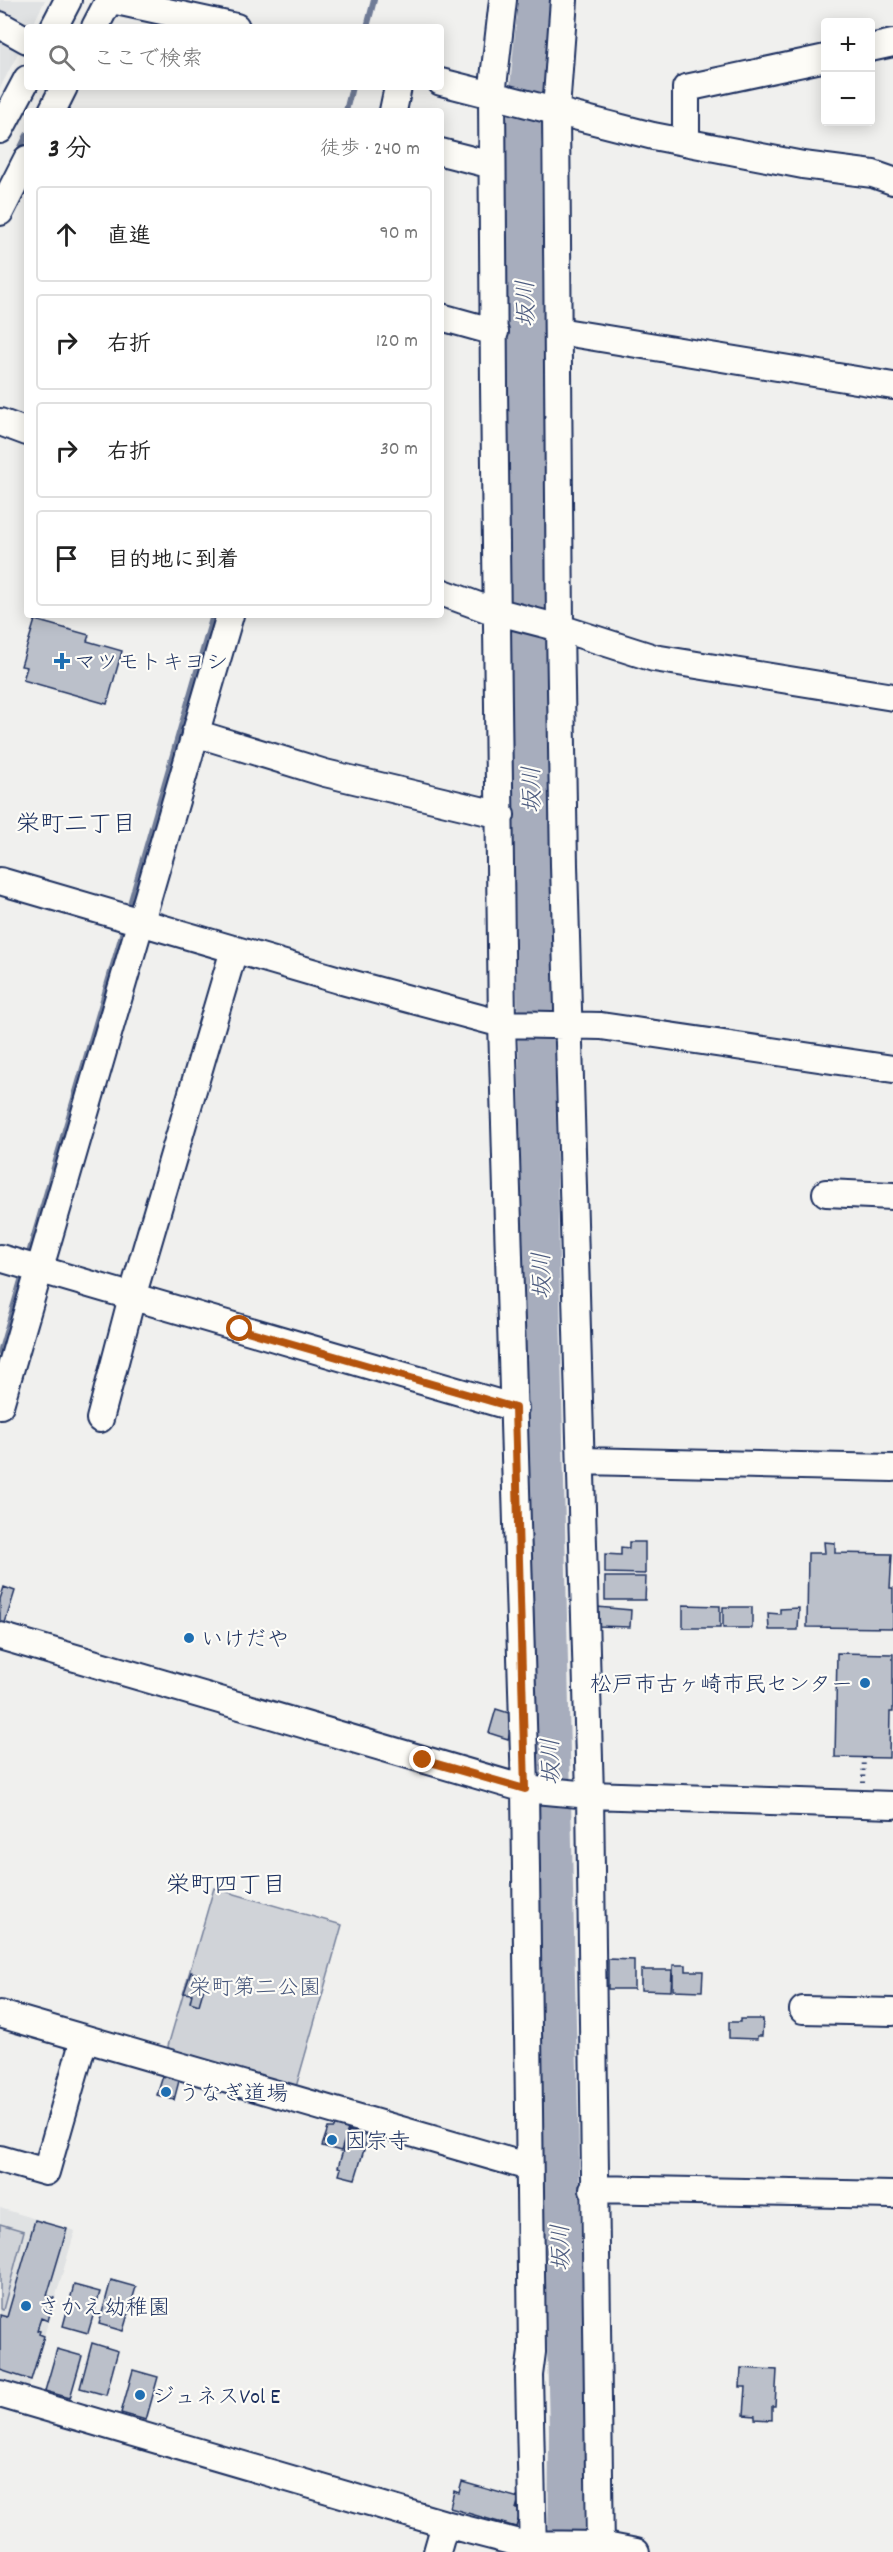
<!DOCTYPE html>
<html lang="ja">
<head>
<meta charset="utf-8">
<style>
  body { margin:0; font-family:Dekko,"Klee One",sans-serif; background:#f6f6f6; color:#222 }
  .controls { position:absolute; right:18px; top:18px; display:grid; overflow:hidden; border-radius:6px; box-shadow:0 3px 15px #0003 }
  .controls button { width:54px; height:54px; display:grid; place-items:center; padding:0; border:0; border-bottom:2px solid #e0e0e0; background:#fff; color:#222; font:30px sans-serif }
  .stop { position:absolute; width:18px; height:18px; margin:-14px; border:4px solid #b45309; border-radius:50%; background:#fff }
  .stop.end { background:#b45309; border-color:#fff; box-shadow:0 2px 6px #0008 }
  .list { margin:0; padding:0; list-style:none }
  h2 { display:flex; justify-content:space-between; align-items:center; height:78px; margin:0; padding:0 24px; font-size:26px }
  h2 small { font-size:20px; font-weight:400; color:#767676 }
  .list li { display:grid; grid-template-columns:39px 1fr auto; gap:18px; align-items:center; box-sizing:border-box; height:96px; margin:0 12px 12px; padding:0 12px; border:2px solid #e0e0e0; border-radius:6px }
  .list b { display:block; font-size:22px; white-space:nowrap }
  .list em { font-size:20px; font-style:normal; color:#767676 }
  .icon { flex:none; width:33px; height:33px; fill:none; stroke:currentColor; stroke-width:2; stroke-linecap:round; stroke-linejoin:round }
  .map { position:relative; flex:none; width:893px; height:2552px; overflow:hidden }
  .search { position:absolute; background:#fff; box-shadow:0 3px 15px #0003; left:24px; top:24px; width:420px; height:66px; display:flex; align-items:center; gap:15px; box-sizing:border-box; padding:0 21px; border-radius:6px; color:#767676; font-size:22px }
  .panel { position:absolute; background:#fff; box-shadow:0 3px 15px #0003; left:24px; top:108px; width:420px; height:510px; border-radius:6px }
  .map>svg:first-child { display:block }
  .built { fill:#e0e2e3 }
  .green { fill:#d0d3d8; stroke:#76819b; stroke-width:1.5 }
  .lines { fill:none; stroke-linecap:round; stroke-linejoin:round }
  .stream { stroke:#6f7b97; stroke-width:6 }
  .river { stroke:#a7adbd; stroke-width:36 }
  .building { fill:#bbc0ca; stroke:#1b2f5e; stroke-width:1.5 }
  .minor-casing { stroke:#1b2f5e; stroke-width:30 }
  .path { stroke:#1b2f5e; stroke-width:4; stroke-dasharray:1.5 4.5; stroke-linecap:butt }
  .minor { stroke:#fdfcf7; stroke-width:26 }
  .route { stroke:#b45309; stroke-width:8 }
  .poi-dot { fill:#1f6fb2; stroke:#fdfcf7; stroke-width:2 }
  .labels { text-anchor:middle; stroke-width:4.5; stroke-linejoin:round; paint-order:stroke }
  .poi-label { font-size:22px; fill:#1b2f5e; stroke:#fdfcf7; text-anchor:start }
  .park-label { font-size:22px; fill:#48587c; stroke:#fdfcf7 }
  .water-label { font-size:24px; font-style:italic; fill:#4c5b7f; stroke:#fdfcf7 }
  .neighbourhood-label { font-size:24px; fill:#1b2f5e; stroke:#fdfcf7 }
</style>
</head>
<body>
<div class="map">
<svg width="893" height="2552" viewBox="0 0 893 2552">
  <rect width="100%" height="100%" fill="#f0f0ee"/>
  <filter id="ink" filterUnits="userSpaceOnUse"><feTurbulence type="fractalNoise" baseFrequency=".0167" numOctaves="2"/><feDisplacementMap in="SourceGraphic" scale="12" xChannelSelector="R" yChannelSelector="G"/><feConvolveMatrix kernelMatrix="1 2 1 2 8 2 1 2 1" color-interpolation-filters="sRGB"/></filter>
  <g filter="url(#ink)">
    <path class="built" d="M0,0H45L32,27H27V36L0,88Z
      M0,2208L75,2231L28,2390L0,2381Z"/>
    <path class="green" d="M214,1888L342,1925L296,2087L170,2051L168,2046Z
      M0,2224L24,2231L3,2310L0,2309Z"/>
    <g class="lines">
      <path class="stream" d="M367,27L374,0
        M346,111L352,87
        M17,155L27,135
        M128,911L213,615
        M27,1260L125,924
        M0,1353L24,1270"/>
      <path class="river" d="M536,0L523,143L530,761L567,2431L566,2552"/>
    </g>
    <path class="building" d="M35,620L89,635L87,641L122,651L107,704L23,680L27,667L21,666Z
      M629,1542H645V1574L605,1573V1554L621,1555V1547L629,1548Z
      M824,1542L835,1543V1553L892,1554L890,1588H893V1628L807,1627L808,1553H825Z
      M605,1577H646L645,1600H605Z
      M4,1587L15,1591L5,1623L0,1622V1599Z
      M683,1605L720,1606V1628H683Z
      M597,1607L631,1610L630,1627L597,1626Z
      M723,1607H752V1628H723Z
      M799,1608L798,1630H769L768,1613L780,1614V1609Z
      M837,1653L893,1654V1712H890L889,1758L835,1757Z
      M496,1709L512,1714V1726L508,1739L489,1733Z
      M608,1959L634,1960V1989H608Z
      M673,1965H686V1971H703L702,1991L673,1990Z
      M641,1970H672L671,1991L641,1990Z
      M191,1972L207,1977L199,2005L190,2002L192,1994L184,1993Z
      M740,2019H763L762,2036H757V2039L729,2038V2022H740Z
      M163,2076L179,2081L174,2100L157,2095Z
      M335,2125L348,2129L341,2151L322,2146L328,2128H334Z
      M349,2131L365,2136L367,2140L355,2179L339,2175L341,2168L338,2167Z
      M35,2220L67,2229L47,2296L54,2298L48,2321L41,2318L37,2330L40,2331L39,2334L44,2336L31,2380L0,2370V2315L7,2317Z
      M111,2280L136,2287L123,2331L99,2324Z
      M74,2285L100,2292L88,2333L63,2326Z
      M92,2343L118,2351L106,2395L80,2388Z
      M57,2349L82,2356L70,2398L45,2391Z
      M741,2368L777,2370L775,2406H772V2420L755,2419V2416L744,2415L746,2387H740Z
      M133,2370L158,2377L146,2420L121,2413Z
      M462,2482L519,2498L516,2509L521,2510L516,2527L450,2508L454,2491L459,2493Z"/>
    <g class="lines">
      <defs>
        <path id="minor" d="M112,0L236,27
          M503,0L492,95L494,386L502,1024L525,1789L532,2352L529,2375L533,2552
          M564,0L556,110L560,628L564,865L590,1795L600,2552
          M0,25L27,40
          M54,27L68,0
          M95,27L109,0
          M870,48L893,43
          M441,82L653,136L803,165L873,174L893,181
          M52,111L64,87
          M393,111L398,87
          M0,130L27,79
          M686,141V88L826,58
          M441,152L492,165
          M0,212L27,159
          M441,317L495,332
          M558,331L893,386
          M0,422L27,432
          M441,592L487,609L560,628L654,658L893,697
          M195,733L325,773L501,815
          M0,881L346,982L502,1024L601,1026L893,1069
          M826,1193L893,1196
          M0,1258L515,1408
          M0,1405L230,615
          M100,1419L132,1297L234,950
          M582,1461L893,1468
          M0,1636L525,1789L590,1795L893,1805
          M803,2010L893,2012
          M0,2014L529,2167
          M0,2159L46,2172L84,2039
          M593,2189L893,2195
          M0,2394L445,2524L523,2544L600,2545L636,2552
          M437,2552L445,2524"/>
      </defs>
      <use href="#minor" class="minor-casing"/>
      <path class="path" d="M863,1783L864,1757"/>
      <use href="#minor" class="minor"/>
    </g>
  </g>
  <g class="lines" filter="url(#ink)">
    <path class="route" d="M240,1329L515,1408L525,1789L423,1760"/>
  </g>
  <g class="poi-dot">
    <path d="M59 652h6v6h6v6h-6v6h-6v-6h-6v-6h6z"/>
    <circle cx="189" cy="1638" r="6"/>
    <circle cx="865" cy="1683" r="6"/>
    <circle cx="166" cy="2092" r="6"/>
    <circle cx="332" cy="2140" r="6"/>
    <circle cx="26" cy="2306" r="6"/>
    <circle cx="140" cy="2395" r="6"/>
  </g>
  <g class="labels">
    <g class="poi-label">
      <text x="74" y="669">マツモトキヨシ</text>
      <text x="201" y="1646">いけだや</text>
      <text x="853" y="1691" text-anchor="end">松戸市古ヶ崎市民センター</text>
      <text x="178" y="2100">うなぎ道場</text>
      <text x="344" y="2148">因宗寺</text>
      <text x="38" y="2314">さかえ幼稚園</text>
      <text x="152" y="2403">ジュネスVol E</text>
    </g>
    <g class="park-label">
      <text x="255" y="1994">栄町第二公園</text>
    </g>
    <g class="water-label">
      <text transform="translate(525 304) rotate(-91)" y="8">坂川</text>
      <text transform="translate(531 790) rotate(-91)" y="8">坂川</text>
      <text transform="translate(541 1276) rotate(-91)" y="8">坂川</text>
      <text transform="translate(550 1762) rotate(-91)" y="8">坂川</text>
      <text transform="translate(560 2248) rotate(-91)" y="8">坂川</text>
    </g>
    <g class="neighbourhood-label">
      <text x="76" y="831">栄町二丁目</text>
      <text x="226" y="1892">栄町四丁目</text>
    </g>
  </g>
</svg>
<div class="controls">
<button>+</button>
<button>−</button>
</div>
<div class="stop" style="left:240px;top:1329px"></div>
<div class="stop end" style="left:423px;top:1760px"></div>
<div class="search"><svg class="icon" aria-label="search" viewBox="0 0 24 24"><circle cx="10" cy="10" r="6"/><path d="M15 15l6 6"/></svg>ここで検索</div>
<section class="panel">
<h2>3 分<small>徒歩 · 240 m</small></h2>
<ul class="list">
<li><svg class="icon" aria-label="ahead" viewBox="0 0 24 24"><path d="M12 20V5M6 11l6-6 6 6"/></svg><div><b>直進</b></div><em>90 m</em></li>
<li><svg class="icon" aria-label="right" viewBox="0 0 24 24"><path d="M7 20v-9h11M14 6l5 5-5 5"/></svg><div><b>右折</b></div><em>120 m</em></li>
<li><svg class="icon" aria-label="right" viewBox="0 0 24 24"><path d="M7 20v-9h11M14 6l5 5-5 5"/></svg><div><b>右折</b></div><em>30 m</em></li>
<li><svg class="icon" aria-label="arrive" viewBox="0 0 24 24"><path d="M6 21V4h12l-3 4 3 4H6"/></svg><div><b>目的地に到着</b></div></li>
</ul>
</section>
</div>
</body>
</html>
